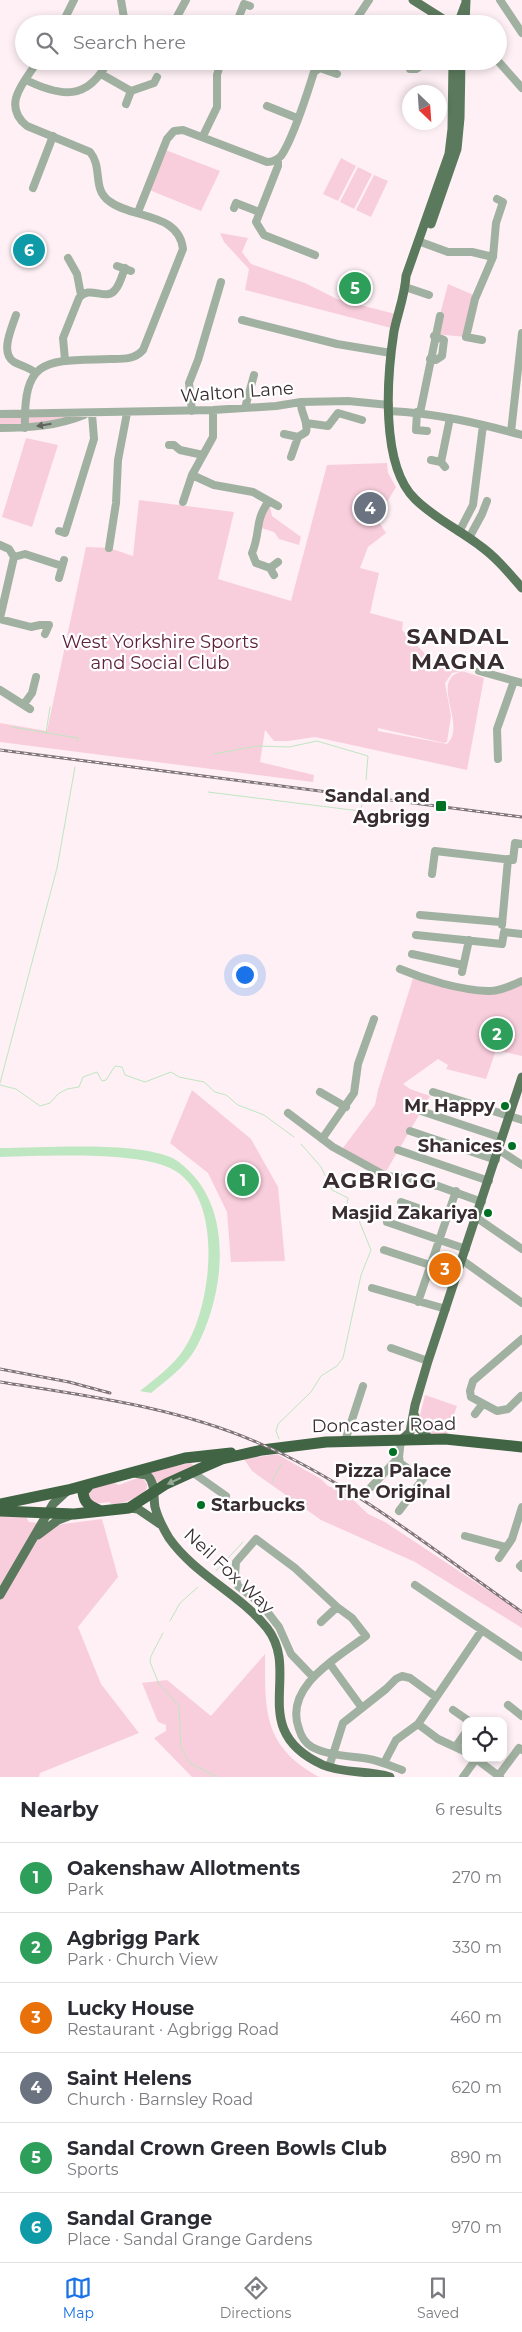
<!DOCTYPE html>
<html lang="en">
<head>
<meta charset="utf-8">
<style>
  body { margin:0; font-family:Montserrat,sans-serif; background:#f7f7f7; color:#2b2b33 }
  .controls { position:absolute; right:15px; bottom:15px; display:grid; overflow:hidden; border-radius:10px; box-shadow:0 2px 8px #0003 }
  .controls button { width:45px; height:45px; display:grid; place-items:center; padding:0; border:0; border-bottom:1px solid #e1e1e2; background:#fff; color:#2b2b33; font:25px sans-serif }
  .compass { position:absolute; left:402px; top:85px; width:45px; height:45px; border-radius:50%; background:#fff; box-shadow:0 2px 8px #0003; rotate:155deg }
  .you { position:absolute; left:244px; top:974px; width:18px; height:18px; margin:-12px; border:4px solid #fff; border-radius:50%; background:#1a73e8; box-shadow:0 0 0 8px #1a73e833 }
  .badge { display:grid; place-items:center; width:32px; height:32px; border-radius:50%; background:#1a73e8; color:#fff; font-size:16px; font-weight:700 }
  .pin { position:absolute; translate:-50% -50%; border:2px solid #fff; box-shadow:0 1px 5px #0006 }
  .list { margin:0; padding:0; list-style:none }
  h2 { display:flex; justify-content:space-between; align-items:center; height:65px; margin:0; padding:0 20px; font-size:21px }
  h2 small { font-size:16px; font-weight:400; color:#7c7c81 }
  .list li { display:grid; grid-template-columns:32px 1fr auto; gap:15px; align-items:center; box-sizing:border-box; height:70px; padding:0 20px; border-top:1px solid #e1e1e2 }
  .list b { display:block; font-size:19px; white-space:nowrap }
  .list p { margin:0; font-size:16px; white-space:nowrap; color:#7c7c81 }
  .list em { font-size:16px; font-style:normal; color:#7c7c81 }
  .icon { flex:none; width:28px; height:28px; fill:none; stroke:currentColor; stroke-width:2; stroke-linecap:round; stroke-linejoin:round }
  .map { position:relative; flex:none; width:522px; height:1777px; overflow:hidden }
  .search { position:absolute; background:#fff; box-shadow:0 2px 8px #0003; left:15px; right:15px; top:15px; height:55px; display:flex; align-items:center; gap:12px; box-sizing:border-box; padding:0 18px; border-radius:28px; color:#7c7c81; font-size:19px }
  .sheet { height:485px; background:#fff }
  nav { display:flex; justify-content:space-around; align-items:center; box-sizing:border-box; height:70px; border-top:1px solid #e1e1e2; background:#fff; font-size:14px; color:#7c7c81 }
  nav a { display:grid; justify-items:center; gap:2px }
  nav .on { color:#1a73e8 }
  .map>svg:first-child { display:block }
  .green { fill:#f9cedc }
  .water { fill:#bee6c1 }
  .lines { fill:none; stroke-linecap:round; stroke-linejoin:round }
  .stream { stroke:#bee6c1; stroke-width:1 }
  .minor { stroke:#a0b1a1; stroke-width:8 }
  .major { stroke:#5b795d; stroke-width:9 }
  .highway { stroke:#416544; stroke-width:11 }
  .rail-casing { stroke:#82757a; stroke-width:3 }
  .rail { stroke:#fff; stroke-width:1; stroke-dasharray:4; stroke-linecap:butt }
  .oneway { fill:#62625e }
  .oneway2 { fill:#96aa98 }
  .poi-dot { fill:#007124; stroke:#fff; stroke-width:2 }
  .labels { text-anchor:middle; stroke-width:4.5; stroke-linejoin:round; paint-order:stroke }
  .street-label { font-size:18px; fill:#392d31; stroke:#fff }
  .park-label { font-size:18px; fill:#5e203b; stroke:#fff }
  .poi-label { font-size:18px; font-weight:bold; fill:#392d31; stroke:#fff; text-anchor:end }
  .district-label { font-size:22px; font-weight:bold; letter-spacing:1px; fill:#392d31; stroke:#fff }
</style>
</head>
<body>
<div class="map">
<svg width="522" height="1777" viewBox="0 0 522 1777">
  <rect width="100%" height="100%" fill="#fef0f5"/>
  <path class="green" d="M163,149L220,171L201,211L147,189Z
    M341,158L356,166L338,201L323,194Z
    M358,167L372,174L354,209L340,202Z
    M374,175L388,181L371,217L356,210Z
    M220,233L248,238L242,252L251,264L305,283L337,299L399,315L395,329L245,290L249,269L224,242Z
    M345,272L371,280L364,304L338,297Z
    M448,284L476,296L466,337L435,334Z
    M0,414H86L68,422L0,428Z
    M26,438L58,445L32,527L2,517Z
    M387,463L388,473L396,487L377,519L386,533L368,547L360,568L379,573L370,613L403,622L402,630L437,666L440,664L445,668L459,665L466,670L452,673L445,683L451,716L447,742L444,743L378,728V731L447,744C468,724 428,681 462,671L484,678L467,770L315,737L288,741H274L265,730L260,762L314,775L313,782L0,742V723L47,731L86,547L109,548L133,556L139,500L234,512L218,579L291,601L327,465Z
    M269,501L272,516L301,537L299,545L279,539L274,532L258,527Z
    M414,975L490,991L522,984V1056L496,1050L486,1079L446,1069L448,1065L438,1059L403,1084L410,1089L430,1096L384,1175L340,1152L375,1105L378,1090Z
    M192,1090L251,1139L278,1187L285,1261L231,1262L227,1212L208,1173L170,1143Z
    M425,1395L457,1406L447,1434H432L419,1419Z
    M277,1454L321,1479L328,1486L345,1492L368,1514L385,1522L522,1613V1628L415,1562L321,1520L252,1471L244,1459Z
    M191,1463L195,1467L158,1483L150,1471Z
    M140,1477C163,1491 124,1503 113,1505L109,1502L92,1504L88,1490L114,1483L119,1485Z
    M0,1511L25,1515L29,1522L55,1525L102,1519L118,1577L78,1627L101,1684L139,1733L40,1773L39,1777H0Z
    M265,1654C265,1712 263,1746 319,1777H192L154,1738L166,1731V1725L158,1722L142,1683L167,1680L211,1716Z"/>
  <path class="water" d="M0,1148C45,1148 130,1141 170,1157C178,1160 185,1167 191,1173C234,1217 223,1298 196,1348C186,1366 167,1380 151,1393L140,1391C156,1378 173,1366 184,1349C212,1308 226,1194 170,1168C133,1151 43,1156 0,1157Z"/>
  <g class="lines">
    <path class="stream" d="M12,727L78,738V741
      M46,733L50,707
      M214,754L257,746L289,747L317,741L368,756L366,780
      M208,792L360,811L362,805
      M0,1083L57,868L75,767
      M0,1085L16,1089L40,1106L50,1103L58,1094L67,1089L79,1087L83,1077L97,1072L102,1081L106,1080L115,1066L122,1067L125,1075L145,1082L171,1072L179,1077L204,1082L215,1092L226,1095L238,1105L264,1115L294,1137
      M279,1439L276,1431L278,1424L311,1392L321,1376L337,1366L343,1358L361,1275L371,1250L358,1218L346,1210L348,1198L332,1190L321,1167L301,1144
      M272,1482L281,1464
      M216,1571L243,1542
      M170,1621L180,1603L198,1587
      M163,1633L151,1656L150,1662L159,1684L179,1706L181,1748L190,1763L217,1777"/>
    <path class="minor" d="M121,0L125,24
      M500,0L522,33
      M62,24L74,0
      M173,24L186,0
      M236,24L244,4L250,6
      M353,24L369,0
      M303,61L313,65L316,69
      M498,61L522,88
      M410,69H416L429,61
      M101,74L131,91L154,83L157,77
      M26,80C61,97 88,101 108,61
      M126,104L131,91
      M267,106L297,118
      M203,136L217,107V75L221,61
      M278,159V166L256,222L264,235L315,255
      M33,188L53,136
      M234,208L236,203L259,212
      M138,212L167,139L174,131L183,130L267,162C273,162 277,160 281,156C294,137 307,94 314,72L320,68L337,74
      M418,241L448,252H472L493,257
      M68,258L77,274L81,295
      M117,266L131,271
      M405,287L429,295
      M16,315C11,330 0,353 14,362C22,366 30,368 36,373
      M242,320L337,344L391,353
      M482,340L466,337L475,299L493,257L496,223L503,202L497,199
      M430,359L436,360L442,356L444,340L434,336
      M65,360L63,338L79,298C89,284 106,302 115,290C120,285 122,275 125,268
      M245,408L254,375
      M192,411L189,383L198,360L221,282
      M389,411C435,413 478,423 522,435
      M417,412L416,430L427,431
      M420,413L440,316
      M0,414L213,410L276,406L301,402L348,401L389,405
      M306,423L328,426L338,413L362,420
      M0,428C29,428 57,426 84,415
      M25,428C23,355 48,361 110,359C123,359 134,360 143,350L183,249C179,212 132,219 109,201C92,189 103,167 90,152L27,126C1,105 24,82 38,61
      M511,432L522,333
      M284,434L298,437L306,432C309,421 300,413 301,402
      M169,445H174L180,450L203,455
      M291,457L298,437
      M431,460L441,462L445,467
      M441,462L450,418
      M192,475L214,485L253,492L278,506
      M269,501C254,521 261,532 252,553L256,563L270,568
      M183,502L192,475L213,437V410
      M59,531L65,533L94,439L92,414
      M459,532L473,505L483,425
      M469,538L482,514L487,501
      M0,545L9,549L14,557L0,618
      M109,548L116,503L118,460L127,413
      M14,557L25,554L62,566
      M274,575L270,568L278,562
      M59,578L64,560
      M0,619L31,627L40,625H49L45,634
      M479,671L522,683
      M0,690L30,709
      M24,704L32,693L36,677
      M498,759L497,729L514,681
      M432,874L435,851L513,860L515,843L522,844
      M420,915L500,922
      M502,925L508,859
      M416,935L502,944L504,932L522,934
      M412,954L463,965
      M400,969C426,980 460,990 488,991C499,992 512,985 522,981
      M462,972L469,940
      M320,1092L346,1107
      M433,1092L522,1120
      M421,1111L502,1138
      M288,1113L333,1147L384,1175L438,1186L482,1202
      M410,1131L496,1160
      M322,1139L354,1093L358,1064L374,1019
      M398,1150L489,1181
      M499,1150L522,1165
      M401,1202L446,1218
      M477,1218L522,1249
      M387,1222L466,1249
      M384,1250L430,1265
      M462,1260L522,1303
      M372,1288L446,1309
      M418,1302L456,1191
      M391,1348L428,1361
      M521,1396L508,1409L497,1411L471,1397L470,1391L473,1381L522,1339
      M475,1414L482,1405
      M345,1441L363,1386
      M399,1457L400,1463L423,1479L399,1511
      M192,1472L226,1496
      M371,1487L399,1457L401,1440
      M465,1536L506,1547
      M499,1558L512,1539L522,1507
      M522,1564L520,1566L522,1568
      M415,1585L522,1657
      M321,1622L337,1607
      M330,1664L362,1708
      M313,1677L291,1654L279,1627L262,1605L238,1586L235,1576L236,1562L256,1539L295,1568L337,1607L352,1618L366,1636C338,1658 283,1686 299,1729C301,1736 305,1743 312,1747C329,1756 351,1756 369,1759C380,1761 391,1766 402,1770
      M508,1705L522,1716
      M453,1710L469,1721
      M418,1724L438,1739L466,1752
      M456,1746L466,1732
      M475,1758L500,1777
      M384,1763L396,1740L418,1724L482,1630
      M329,1767L343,1723L386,1689L396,1679L402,1676L410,1678L436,1697
      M499,1775L519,1748L522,1750
      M463,1777L476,1759"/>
    <path class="major" d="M413,0L451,24
      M458,24L465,5
      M465,24L466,0
      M453,61L452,129L449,154L406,276C405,295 398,312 394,331C387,376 380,465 415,499C434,518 458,529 479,545C496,557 509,573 522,588
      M431,224L457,149L460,118L461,61
      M414,1414L419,1428L431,1440
      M401,1440L410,1432L415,1405L428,1361L522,1077
      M134,1473L147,1475C156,1483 153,1497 155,1507C158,1519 163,1528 169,1538C195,1575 239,1593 267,1628C302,1673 246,1730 323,1765C344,1774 368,1770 390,1777
      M129,1508L138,1509L160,1524
      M38,1535L58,1520L71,1515
      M0,1595L53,1504L67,1491"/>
    <path class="highway" d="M89,1485L83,1492C84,1504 91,1507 101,1511
      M0,1504L68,1490L185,1458L231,1453
      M0,1511L74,1514L129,1508L166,1484L199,1469L222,1459L262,1450L326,1442L445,1439L522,1447"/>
    <defs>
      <path id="rail" d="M0,750L522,817
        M0,1369L69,1382L110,1393
        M0,1382C88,1396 178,1407 261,1444C356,1486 437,1553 522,1612"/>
    </defs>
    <use href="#rail" class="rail-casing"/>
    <use href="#rail" class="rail"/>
  </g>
  <defs><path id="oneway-solid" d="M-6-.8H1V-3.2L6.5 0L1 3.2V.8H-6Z" transform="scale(1.25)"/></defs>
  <use class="oneway" href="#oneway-solid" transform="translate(44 425) rotate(171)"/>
  <use class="oneway2" href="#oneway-solid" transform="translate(174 1481) rotate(155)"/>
  <g class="poi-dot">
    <rect x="435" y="800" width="12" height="12" rx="2.5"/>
    <circle cx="505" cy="1106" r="5"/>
    <circle cx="512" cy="1146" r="5"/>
    <circle cx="488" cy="1213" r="5"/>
    <circle cx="393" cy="1452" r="5"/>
    <circle cx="201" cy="1505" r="5"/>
  </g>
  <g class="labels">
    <g class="street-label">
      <text transform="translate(237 392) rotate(-4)" y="6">Walton Lane</text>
      <text transform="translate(384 1425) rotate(-1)" y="6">Doncaster Road</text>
      <text transform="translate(229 1571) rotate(43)" y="6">Neil Fox Way</text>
    </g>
    <g class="park-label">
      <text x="160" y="648">West Yorkshire Sports<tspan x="160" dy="21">and Social Club</tspan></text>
    </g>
    <g class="poi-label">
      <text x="430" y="802">Sandal and<tspan x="430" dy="21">Agbrigg</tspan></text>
      <text x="495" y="1112">Mr Happy</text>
      <text x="502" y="1152">Shanices</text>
      <text x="478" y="1219">Masjid Zakariya</text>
      <text x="393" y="1477" text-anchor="middle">Pizza Palace<tspan x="393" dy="21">The Original</tspan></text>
      <text x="211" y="1511" text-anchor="start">Starbucks</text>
    </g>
    <g class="district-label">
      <text x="458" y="644">SANDAL<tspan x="458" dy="25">MAGNA</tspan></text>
      <text x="380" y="1188">AGBRIGG</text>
    </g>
  </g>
</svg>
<div class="controls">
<button><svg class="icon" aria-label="locate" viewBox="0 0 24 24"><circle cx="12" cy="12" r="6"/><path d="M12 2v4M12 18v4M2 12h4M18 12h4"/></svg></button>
</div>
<svg class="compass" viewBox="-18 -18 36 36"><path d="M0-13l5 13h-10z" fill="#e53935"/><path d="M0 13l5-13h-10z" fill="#7c7c81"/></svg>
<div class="you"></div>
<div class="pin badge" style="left:243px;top:1180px;background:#2e9e5b">1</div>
<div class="pin badge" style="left:497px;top:1034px;background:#2e9e5b">2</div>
<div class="pin badge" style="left:445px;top:1269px;background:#e8710a">3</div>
<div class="pin badge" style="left:370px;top:508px;background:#6b7280">4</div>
<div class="pin badge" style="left:355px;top:288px;background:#2e9e5b">5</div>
<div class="pin badge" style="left:29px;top:250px;background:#0f9aa8">6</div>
<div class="search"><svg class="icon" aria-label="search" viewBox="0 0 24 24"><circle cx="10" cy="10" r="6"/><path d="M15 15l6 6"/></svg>Search here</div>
</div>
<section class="sheet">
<h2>Nearby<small>6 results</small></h2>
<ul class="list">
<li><span class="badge" style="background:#2e9e5b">1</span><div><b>Oakenshaw Allotments</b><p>Park</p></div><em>270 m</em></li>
<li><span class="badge" style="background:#2e9e5b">2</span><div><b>Agbrigg Park</b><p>Park · Church View</p></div><em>330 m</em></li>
<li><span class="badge" style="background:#e8710a">3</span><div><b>Lucky House</b><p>Restaurant · Agbrigg Road</p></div><em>460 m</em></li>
<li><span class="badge" style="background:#6b7280">4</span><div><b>Saint Helens</b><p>Church · Barnsley Road</p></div><em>620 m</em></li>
<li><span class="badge" style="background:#2e9e5b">5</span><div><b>Sandal Crown Green Bowls Club</b><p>Sports</p></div><em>890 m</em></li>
<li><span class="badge" style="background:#0f9aa8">6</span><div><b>Sandal Grange</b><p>Place · Sandal Grange Gardens</p></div><em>970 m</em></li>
</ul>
</section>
<nav>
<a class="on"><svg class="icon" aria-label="map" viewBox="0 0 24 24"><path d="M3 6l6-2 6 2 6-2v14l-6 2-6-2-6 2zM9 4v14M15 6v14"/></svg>Map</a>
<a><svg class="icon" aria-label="directions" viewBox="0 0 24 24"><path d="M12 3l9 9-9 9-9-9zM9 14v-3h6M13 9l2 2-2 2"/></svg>Directions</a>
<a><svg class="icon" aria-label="saved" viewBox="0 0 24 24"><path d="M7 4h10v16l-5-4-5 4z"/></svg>Saved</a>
</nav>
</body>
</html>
